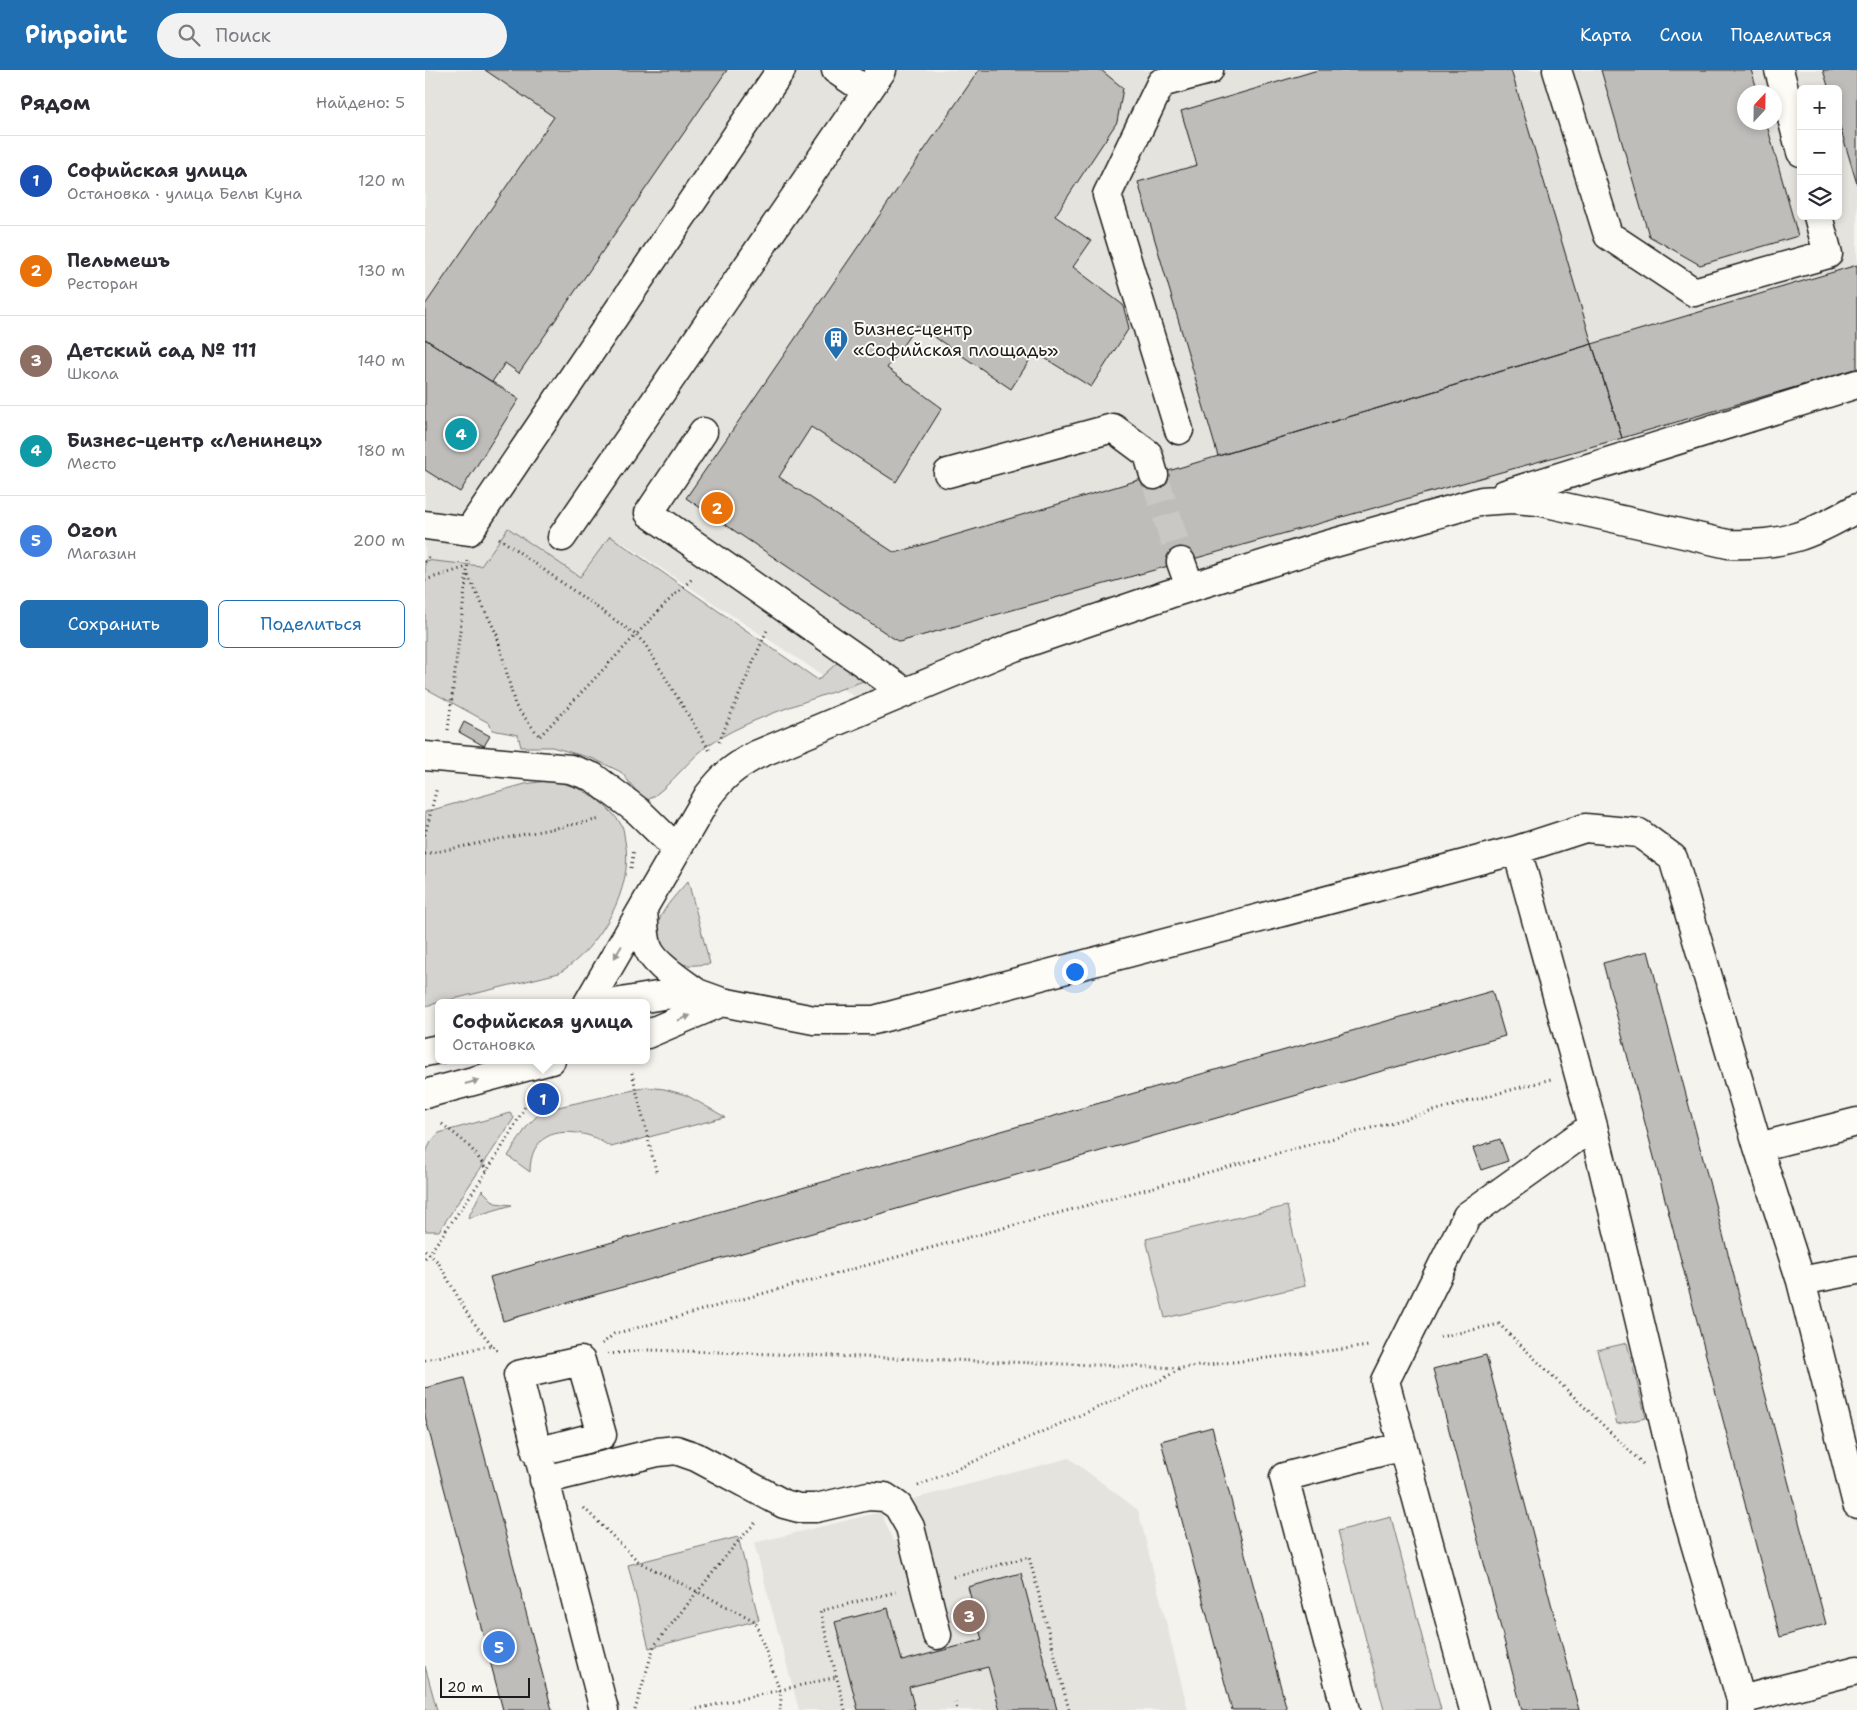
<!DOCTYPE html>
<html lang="ru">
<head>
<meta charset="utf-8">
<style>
  body { margin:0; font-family:"Shantell Sans",sans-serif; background:#f2f2f3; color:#2b2b33 }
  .controls { position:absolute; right:15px; top:15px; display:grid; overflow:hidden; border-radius:8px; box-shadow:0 2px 8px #0003 }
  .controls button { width:45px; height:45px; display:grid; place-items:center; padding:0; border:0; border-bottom:1px solid #e1e1e2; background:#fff; color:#2b2b33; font:25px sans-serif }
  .compass { position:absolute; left:1312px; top:15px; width:45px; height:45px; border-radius:50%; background:#fff; box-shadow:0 2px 8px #0003; rotate:22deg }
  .scale { position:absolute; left:15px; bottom:12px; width:90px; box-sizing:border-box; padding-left:5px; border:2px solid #1c1c1c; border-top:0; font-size:14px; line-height:18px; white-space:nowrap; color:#1c1c1c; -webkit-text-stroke:4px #fdfcf7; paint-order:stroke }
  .you { position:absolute; left:649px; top:901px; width:18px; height:18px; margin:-12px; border:4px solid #fff; border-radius:50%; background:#1a73e8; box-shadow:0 0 0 8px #1a73e833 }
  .badge { display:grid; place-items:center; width:32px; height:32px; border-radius:50%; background:#1f6fb2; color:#fff; font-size:16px; font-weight:700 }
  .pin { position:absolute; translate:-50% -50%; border:2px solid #fff; box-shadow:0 1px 5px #0006 }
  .popup { position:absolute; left:10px; top:929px; width:215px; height:65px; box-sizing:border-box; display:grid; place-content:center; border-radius:8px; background:#fff; filter:drop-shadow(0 1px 4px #0005); font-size:16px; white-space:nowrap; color:#7c7c81 }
  .popup b { font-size:19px; color:#2b2b33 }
  .popup::after { content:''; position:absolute; left:50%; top:100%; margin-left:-10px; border:10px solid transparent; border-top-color:#fff }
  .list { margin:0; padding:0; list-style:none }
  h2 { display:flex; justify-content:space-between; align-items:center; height:65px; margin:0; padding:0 20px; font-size:21px }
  h2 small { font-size:16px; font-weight:400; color:#7c7c81 }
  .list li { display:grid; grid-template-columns:32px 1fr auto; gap:15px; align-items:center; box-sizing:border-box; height:90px; padding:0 20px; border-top:1px solid #e1e1e2 }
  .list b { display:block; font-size:19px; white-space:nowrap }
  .list p { margin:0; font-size:16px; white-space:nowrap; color:#7c7c81 }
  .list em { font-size:16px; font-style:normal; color:#7c7c81 }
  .actions { display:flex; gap:10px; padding:15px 20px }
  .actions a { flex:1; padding:11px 0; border:1px solid #1f6fb2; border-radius:8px; text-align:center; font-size:18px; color:#1f6fb2 }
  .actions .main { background:#1f6fb2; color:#fff }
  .icon { flex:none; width:28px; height:28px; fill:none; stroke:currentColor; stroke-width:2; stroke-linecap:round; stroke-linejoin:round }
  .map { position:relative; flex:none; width:1432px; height:1640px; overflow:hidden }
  header { display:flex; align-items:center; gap:30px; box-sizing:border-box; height:70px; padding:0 25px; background:#1f6fb2; color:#fff }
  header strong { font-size:24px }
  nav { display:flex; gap:28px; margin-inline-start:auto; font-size:18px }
  .search { width:350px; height:45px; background:#f2f2f3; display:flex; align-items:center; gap:12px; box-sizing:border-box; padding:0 18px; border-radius:28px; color:#7c7c81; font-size:19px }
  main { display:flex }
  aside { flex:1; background:#fff }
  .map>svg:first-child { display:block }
  .built { fill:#e4e3de; fill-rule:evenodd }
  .green { fill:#d4d3cf; stroke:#787876 }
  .building { fill:#bebdba; stroke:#1c1c1c }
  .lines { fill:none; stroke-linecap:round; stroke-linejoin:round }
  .minor-tunnel { stroke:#c9c8c4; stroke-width:28; stroke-dasharray:28 14; stroke-linecap:butt }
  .minor-casing { stroke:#1c1c1c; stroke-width:31 }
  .path { stroke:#1c1c1c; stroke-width:3; stroke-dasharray:1 4; stroke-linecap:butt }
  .minor { stroke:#fdfcf7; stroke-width:28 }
  .oneway { fill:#989794 }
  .labels { text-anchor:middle; stroke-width:4; stroke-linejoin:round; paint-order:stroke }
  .poi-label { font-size:18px; fill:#1c1c1c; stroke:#fdfcf7; text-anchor:start }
</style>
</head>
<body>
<header>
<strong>Pinpoint</strong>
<div class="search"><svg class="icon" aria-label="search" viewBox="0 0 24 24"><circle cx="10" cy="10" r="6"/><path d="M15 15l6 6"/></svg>Поиск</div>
<nav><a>Карта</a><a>Слои</a><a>Поделиться</a></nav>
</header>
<main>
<aside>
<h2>Рядом<small>Найдено: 5</small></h2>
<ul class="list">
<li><span class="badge" style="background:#1a4fb4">1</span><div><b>Софийская улица</b><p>Остановка · улица Белы Куна</p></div><em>120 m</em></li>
<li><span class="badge" style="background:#e8710a">2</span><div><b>Пельмешъ</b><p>Ресторан</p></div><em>130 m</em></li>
<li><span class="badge" style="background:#8d6e63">3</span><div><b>Детский сад № 111</b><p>Школа</p></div><em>140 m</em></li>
<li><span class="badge" style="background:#0f9aa8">4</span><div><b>Бизнес-центр «Ленинец»</b><p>Место</p></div><em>180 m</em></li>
<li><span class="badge" style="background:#3f7fe0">5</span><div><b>Ozon</b><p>Магазин</p></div><em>200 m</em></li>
</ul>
<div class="actions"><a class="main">Сохранить</a><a>Поделиться</a></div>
</aside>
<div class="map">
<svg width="1432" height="1640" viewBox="0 0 1432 1640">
  <rect width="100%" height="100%" fill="#f4f3ee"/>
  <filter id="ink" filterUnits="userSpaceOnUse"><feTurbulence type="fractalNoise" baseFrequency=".02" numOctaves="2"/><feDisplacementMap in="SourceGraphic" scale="10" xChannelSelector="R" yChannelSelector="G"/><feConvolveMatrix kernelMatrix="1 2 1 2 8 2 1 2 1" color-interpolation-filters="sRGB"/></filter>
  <g filter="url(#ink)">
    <path class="built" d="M0,0H1432V326L438,632L195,471L159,524L67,497H0ZM1376,19H1413V146H1376ZM1320,22H1350V52H1320Z
      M644,1388L713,1440L763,1640H374L329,1473L456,1442L468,1471L496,1464L488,1429Z"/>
    <path class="green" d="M83,458L155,507L185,466L393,610L412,593L441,610C394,628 334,644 291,670C264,686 248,716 220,732L196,702L169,689L127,677H96L93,665L67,660L64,653L0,618V490L56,496Z
      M128,710C138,714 148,716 157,720C171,727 189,742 197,756C199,760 199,766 200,771C210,818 174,879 134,903L0,936V742L100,714Z
      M263,811L285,894C278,894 269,896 262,895C244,893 229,869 234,851C239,836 253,823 263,811Z
      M222,1017L239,1019L261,1025L300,1047L186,1077C179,1073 170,1067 162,1065C130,1057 105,1066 105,1102L83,1086L103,1055L113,1045L129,1038Z
      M85,1043L89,1048L14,1161H0V1084L6,1072L14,1063Z
      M57,1120L70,1133L87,1135L43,1148Z
      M862,1136L880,1216L740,1248L721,1169Z
      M1202,1273L1221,1348L1192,1354L1172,1280Z
      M966,1447L1016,1640H959L913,1461Z
      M313,1467L334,1550L224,1578L203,1495Z
      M0,1596L12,1640H0Z"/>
    <path class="building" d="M60,0H302L94,303L80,293L67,312L0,269V235L129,47Z
      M554,0H676L698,18L692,52L630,146L666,171L648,197L698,235L704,258L666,317L610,282L586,319L492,255L462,298L517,338L471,412L386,357L354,407L470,483L1167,274L1197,368L474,572L261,428Z
      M893,0H1086L1167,274L793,386L713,112L772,95L756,41Z
      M1176,0H1326L1333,22H1320V52H1341L1373,166L1275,195L1224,166Z
      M1398,0H1432V114L1413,50V19H1404Z
      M1432,195V299L1197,368L1167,274Z
      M0,269L94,329L35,422L0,400Z
      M39,652L65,666L59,676L34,662Z
      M1223,881L1401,1554L1355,1567L1178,893Z
      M1067,921L1080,966L78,1251L65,1207Z
      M1075,1069L1083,1091L1056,1100L1048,1078Z
      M1061,1285L1154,1640H1097L1070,1535L1008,1299Z
      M39,1308L85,1482L127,1640H78L0,1346V1318Z
      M787,1357L824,1499L862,1640H807L736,1371Z
      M596,1503L632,1640H575L563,1597L484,1617L490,1640H433L410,1552L463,1538L477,1591L557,1570L543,1517Z"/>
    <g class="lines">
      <path class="minor-tunnel" d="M729,405L756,492"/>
      <defs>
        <path id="minor" d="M411,0L442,21
          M1132,0L1183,165L1269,222L1403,184L1393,146
          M1354,0L1376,82
          M754,360L682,125L736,13L784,0
          M278,362L224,443L480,622
          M523,403L688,358L723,384L729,405
          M1080,424L1432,314
          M0,455L44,461L356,0
          M137,467L457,0
          M756,492L765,517
          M0,686L145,699L168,707L213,741L252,779
          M1092,780L1168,1056L1258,1432L1316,1630V1640
          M218,840C219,851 219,864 222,875C226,893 258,912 272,923
          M163,933L283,726C298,706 309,697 331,685L589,577L744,524L888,479L1057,431L1087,429L1113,431L1303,474C1359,476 1384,466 1432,438
          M190,933L238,925L272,923L297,932L389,950H449L1092,780L1160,758L1214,763L1248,788L1333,1077L1376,1211L1432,1434
          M222,964L297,932
          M0,982L14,979
          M0,1024L126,990
          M1333,1077L1432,1052
          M1376,1211L1432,1200
          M111,1382L177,1365L156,1291L93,1305L179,1640
          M119,1410L233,1382L251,1380L271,1387L359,1434L374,1438H391L443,1426L460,1427L473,1436L485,1457L512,1565
          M1316,1630L1432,1600
          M921,1640L859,1407L978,1376
          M1049,1640L960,1311L1042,1146L1168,1056"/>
      </defs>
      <use href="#minor" class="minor-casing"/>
      <path class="path" d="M74,468L211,565L241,533L268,508
        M43,491L42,503L72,565L90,635L115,667
        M0,492L6,484
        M0,510L42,497
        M23,660L42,503
        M115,666L211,565L220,574L285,681
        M294,672L342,560
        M0,765L12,717
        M0,784L176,749
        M206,798L209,779
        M207,1003L232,1105
        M17,1054C38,1070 48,1077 62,1101
        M0,1180L13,1192L45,1248L67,1275
        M0,1188L4,1184C39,1134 76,1085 103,1030
        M1015,1267L1074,1254L1218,1394
        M177,1274L189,1264L1126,1009
        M183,1284L222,1280L291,1282L757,1298L944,1276
        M0,1290L67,1275L74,1283
        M493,1416L738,1309L757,1298
        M159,1438L214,1492L330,1551L355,1621L356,1629L355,1640
        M528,1507L604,1487L644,1640
        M530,1632L532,1640
        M210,1640L229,1576L314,1470L331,1452
        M267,1640L412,1607
        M420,1640L395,1541L471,1522"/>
      <use href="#minor" class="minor"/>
    </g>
    <defs><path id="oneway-solid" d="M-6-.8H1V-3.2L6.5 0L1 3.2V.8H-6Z" transform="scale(1.25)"/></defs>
    <g class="oneway">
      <use href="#oneway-solid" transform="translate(193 882) rotate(121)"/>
      <use href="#oneway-solid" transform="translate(259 948) rotate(-22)"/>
      <use href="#oneway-solid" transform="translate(47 1012) rotate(-15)"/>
    </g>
  </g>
  <defs>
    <symbol id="building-pin" viewBox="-11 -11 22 30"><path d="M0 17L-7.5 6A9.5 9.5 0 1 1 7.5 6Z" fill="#1f6fb2" stroke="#fdfcf7"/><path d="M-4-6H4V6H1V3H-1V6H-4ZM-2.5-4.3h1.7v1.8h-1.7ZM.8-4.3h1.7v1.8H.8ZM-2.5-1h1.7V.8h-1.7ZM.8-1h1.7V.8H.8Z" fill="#fff"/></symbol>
  </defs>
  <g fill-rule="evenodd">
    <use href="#building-pin" x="397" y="255" width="28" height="38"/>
  </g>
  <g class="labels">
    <g class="poi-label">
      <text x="428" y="265">Бизнес-центр<tspan x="428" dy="21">«Софийская площадь»</tspan></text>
    </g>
  </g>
</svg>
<div class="controls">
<button>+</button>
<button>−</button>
<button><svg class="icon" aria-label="layers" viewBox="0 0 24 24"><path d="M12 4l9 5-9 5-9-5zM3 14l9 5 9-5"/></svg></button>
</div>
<svg class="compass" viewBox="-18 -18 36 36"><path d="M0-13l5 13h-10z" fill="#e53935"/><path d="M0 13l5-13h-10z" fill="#7c7c81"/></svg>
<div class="scale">20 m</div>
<div class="you"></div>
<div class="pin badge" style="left:118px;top:1029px;background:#1a4fb4">1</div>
<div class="popup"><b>Софийская улица</b>Остановка</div>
<div class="pin badge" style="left:292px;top:438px;background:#e8710a">2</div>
<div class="pin badge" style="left:544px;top:1546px;background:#8d6e63">3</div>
<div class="pin badge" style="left:36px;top:364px;background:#0f9aa8">4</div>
<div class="pin badge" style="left:74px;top:1577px;background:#3f7fe0">5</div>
</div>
</main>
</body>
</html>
